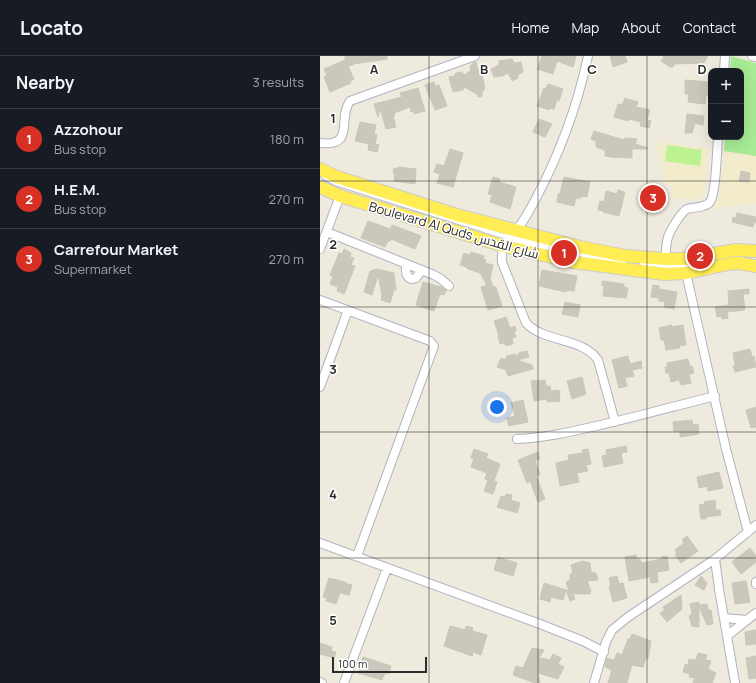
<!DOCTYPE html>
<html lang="en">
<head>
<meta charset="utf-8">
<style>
  body { margin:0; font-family:Manrope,Cairo,sans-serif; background:#242831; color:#f1f3f6 }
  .controls { position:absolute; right:12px; top:12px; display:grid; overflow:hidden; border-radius:8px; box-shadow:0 4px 16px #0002 }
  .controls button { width:36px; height:36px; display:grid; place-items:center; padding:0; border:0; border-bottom:1px solid #363941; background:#171b24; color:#f1f3f6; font:20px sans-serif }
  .scale { position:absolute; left:12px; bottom:10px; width:95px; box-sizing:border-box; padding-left:4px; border:2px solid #2c2c2c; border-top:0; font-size:11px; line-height:14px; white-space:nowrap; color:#2c2c2c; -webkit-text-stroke:3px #fff; paint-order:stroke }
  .you { position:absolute; left:177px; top:351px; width:14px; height:14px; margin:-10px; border:3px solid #fff; border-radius:50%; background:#1a73e8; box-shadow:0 0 0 6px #1a73e833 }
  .badge { display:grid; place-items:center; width:26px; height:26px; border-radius:50%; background:#d93025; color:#fff; font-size:13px; font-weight:700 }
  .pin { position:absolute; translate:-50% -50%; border:2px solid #fff; box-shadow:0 1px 4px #0006 }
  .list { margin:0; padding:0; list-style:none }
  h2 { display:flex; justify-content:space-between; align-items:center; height:52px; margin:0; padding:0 16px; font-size:17px }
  h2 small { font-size:13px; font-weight:400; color:#9ea1a6 }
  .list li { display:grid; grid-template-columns:26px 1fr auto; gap:12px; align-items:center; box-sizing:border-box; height:60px; padding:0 16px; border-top:1px solid #363941 }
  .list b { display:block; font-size:15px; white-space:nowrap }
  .list p { margin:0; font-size:13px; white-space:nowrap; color:#9ea1a6 }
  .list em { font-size:13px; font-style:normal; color:#9ea1a6 }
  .map { position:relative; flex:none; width:436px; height:627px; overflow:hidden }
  header { display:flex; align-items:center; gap:24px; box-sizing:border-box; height:56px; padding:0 20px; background:#171b24; border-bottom:1px solid #363941 }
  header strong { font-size:19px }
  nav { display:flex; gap:22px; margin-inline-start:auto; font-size:14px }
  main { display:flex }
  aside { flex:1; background:#171b24 }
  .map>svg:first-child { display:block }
  .education { fill:#f2ebcc }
  .green { fill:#a7eb95 }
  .pitch { fill:#bcf390 }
  .building { fill:#cac8bc; stroke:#cbc7b7 }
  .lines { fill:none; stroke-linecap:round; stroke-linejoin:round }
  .lane-casing { stroke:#b1b2c1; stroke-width:6 }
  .street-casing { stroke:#b1b2c1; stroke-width:10 }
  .primary-casing { stroke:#ccc; stroke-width:14 }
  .lane { stroke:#fff; stroke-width:4 }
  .street { stroke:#fff; stroke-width:8 }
  .primary { stroke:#ffed53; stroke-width:12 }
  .grid { fill:none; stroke:#2c2c2c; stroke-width:1; stroke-opacity:0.55 }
  .labels { text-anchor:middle; stroke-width:3; stroke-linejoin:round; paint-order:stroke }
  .street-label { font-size:13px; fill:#2c2c2c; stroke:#fff }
  .grid-label { font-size:13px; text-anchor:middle; font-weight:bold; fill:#2c2c2c; stroke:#fff; stroke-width:3; stroke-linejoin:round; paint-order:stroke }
</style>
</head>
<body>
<header>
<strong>Locato</strong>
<nav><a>Home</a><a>Map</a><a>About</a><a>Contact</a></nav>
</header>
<main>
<aside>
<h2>Nearby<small>3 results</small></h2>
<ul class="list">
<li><span class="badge">1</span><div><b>Azzohour</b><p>Bus stop</p></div><em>180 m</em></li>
<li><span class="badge">2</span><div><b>H.E.M.</b><p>Bus stop</p></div><em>270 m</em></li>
<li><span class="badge">3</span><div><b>Carrefour Market</b><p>Supermarket</p></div><em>270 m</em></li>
</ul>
</aside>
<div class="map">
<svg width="436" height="627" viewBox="0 0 436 627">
  <rect width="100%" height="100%" fill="#efeade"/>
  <path class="education" d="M334,86L389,92L385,133L382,141L378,144L353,142L352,130L347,129Z
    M404,95L436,100V147L388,153L396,146L400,140Z"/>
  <path class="green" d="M411,0L436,7V100L404,95L405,81H421V15H410Z"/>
  <path class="pitch" d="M347,89L382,94L380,110L345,105Z"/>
  <path class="building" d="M25,0H67V3L33,8V9L28,10L34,23L30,25L31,27L10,36L4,21L7,20L4,13L25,4Z
    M222,0H256L253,11L237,5L233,18L217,13Z
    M290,0H305L307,6L293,11Z
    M344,0H388L384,7L354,8L353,11H350L341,5Z
    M192,3L194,7L201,6L203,16L198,19V22L192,25L191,21H190L188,17L182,20L174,21L171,13L179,9V5Z
    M156,6L160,20L162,19L165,32L162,37V40L158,41L157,38L144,31L143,34L133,36L129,21L134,20L136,17L141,16L146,19L148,16L151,15L150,11L153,7Z
    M365,24L388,26L387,34H391L390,39H386L385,48L368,46L369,38H365Z
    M114,26L115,30L119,29L127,50L115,54L105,29Z
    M228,28L243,33L239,45L237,44L234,53L230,52L229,54L217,50L224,32L226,33Z
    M98,32L105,55L94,58V55L91,56L90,51L74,57L75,60H73L76,71L66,73L60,52L58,61L54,48L82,41L80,37Z
    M305,42L318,46L316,51L330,54L327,64L331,65L329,72L320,70L321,66L309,63L308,65L294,61L298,48L302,49Z
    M367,58L384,60L383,69L375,67L372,77H365Z
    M219,63L232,68L225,81L213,76Z
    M40,66L56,69L54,78L57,79L55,88L59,89L57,96L48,94L49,88L35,85Z
    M274,75L304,84L305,82L317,83L315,88L328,92L327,93H312V102L291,101L285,100V94L276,91V85L271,83Z
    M130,93L143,97L133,131L117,127L120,118L114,116L117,108L124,110Z
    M78,111L96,113L95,128L74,125L75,117H73L74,112L77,113Z
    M421,115L430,117L429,126L419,125Z
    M173,121L180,123L179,126L196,131L190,153L170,146L172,139L168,138Z
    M244,121L270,126L267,141L261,140V142H256L254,150L237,146L238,138H240Z
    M298,134L305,136L299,160L283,156V155L278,154L280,145L284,146L286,135L297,138Z
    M417,157L436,161V167L434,166L433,171L412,166L413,161L416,162Z
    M48,165L70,173L72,169L101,180L95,193L71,183L70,185H68L65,191L41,182Z
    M24,193L31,197L30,201L34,202L31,209L35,210L24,238L17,235L18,231L10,228L13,220L10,219L19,197L22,198Z
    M151,196L164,200L163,203L166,204L165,207L173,209L170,222L173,231H176L182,250L168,254L161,231L167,229L160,217L148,213L146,211L140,209L144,197L150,199Z
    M57,213L74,217L76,234H74L70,247L61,244L62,239L58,219L52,239L44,236L50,215Z
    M222,214L257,220L254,235L247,234L246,236L219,230Z
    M282,225L304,228V231L308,232L306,242L283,240L284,230H282Z
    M103,226L121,231L126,234L124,239L120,238L114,255L96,249Z
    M333,229L339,230V233L357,236L354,253L344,251L345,246L339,245V242L331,241Z
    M429,233V238H423L425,254L407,256L408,262L402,263L401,260L397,261L395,251L409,249L408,235Z
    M245,246L260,249L258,261L242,258Z
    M186,261L190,272L195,270L196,275L194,276L196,281L192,282L193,288L186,290L184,287L180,288L178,280H179L174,265Z
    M352,269V271L363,269L366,289L359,290L360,292L346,294L344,284H341L339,272Z
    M430,293L432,301L434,300L436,311L415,316L413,310L415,309L413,297Z
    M207,295L209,301L197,304L212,309L213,313L188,320L186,314L177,311L181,302L185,304L187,300L194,298L198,300L199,297Z
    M308,300L310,308L321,305L322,312L312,314L314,320L305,322L307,330L299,332L292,304Z
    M368,303L370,311L372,310L374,317L369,318L371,327L361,329L359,324L351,326L349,317H346L345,311H348L347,307Z
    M262,321L266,338L252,343L247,325Z
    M225,324L226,330H230L231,335L239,334L240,345L227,346V343L214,345L211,325Z
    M203,344L208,366L189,370L187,362L195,360L191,347Z
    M436,351V371L431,372L426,354Z
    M372,364L373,369L378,368L379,378L360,381V375L354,376L353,366Z
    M306,390L307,396L301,397L303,407L284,411L282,400L287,399L286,394Z
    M154,393L168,398L166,402L180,408L174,425L177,426L173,438L164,435L168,424L165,423L167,417L151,411L154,403L151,402Z
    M268,393L271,408L266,409L268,415L257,417L259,426L240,430L236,407L249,404L248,399L263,397L262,394Z
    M218,396L220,403L215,405L220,418L216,420L225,443L218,446L210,425L207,427L198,404Z
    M399,416L403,432L388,435L387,430L379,432L377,421Z
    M186,438L192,439L191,444L200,447L197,457L177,451L181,440L185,441Z
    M395,444L396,454H400L401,459L386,461V463H381L379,449L385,448L384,446Z
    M367,480L378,495L361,507L355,499L357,498L355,494L364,487L362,484Z
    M430,492L436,500V506L421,518L412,506Z
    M316,499L317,503H320L321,507L342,503L341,501L347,500L349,514L337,516L338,526L331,527L330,521L309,525L305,501Z
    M178,501L197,507L193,520L174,514Z
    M263,505L270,507L271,516L276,517L278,524L267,525L271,534L270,538H253L255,543L250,545L246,534L249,535L246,526L250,524V518L253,516L251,509Z
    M297,520L299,528L303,527L307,542L293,546L289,530H291L289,522Z
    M381,520L387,527L384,534L375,529Z
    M9,522L25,526V527L32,529L29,539L20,537L16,548L6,545L7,542L3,541Z
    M426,525L430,546L415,548L412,527Z
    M224,527L246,534L243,544L231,541L230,546L220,543Z
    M361,539L362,553L347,566L340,557L345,554L343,551Z
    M379,546V549L387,548L388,554H391L393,568L387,569L379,550V571L372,570L369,560L372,558L370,548Z
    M130,570L145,574L146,570L153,572L152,575L167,579L161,599L153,596L152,600L124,590Z
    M436,574V588L426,589L425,576Z
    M312,578L331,585L328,603L326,602L323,611L312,609L307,627H288L292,614L285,611L287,602L294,604L297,597L302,599L308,583H310Z
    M0,587L12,591L11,595L16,596L14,602L0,598Z
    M212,592L224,594L219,602L230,604L233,598L241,602L238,608L244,611L238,623L218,617L220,627H215L193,619L196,610L203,612Z
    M378,597L387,599L385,604L391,605L388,613L396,617L392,627H373L375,622L369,621L370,618L363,616L365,608L368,609L369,603L376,604Z
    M436,600V622L429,623L426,602Z
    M43,601L71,610L69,618L65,617L62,624L38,617Z"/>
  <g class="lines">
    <defs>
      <path id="lane" d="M4,121L15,127L180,179L232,190
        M187,184L304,207
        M322,207L346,210L354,208
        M350,212L393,205"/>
      <path id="street" d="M268,0C257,52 238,102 213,148C209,155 205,163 200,169C190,182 180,188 182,206L206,267C225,287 262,281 278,304L295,366
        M432,0L436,1
        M404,15L405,0
        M0,87C36,91 17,63 30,45L155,0
        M7,176L114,219L121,223L129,230
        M0,193L20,140
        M345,203C346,196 346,188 348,181C350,175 361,156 367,153C373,151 385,152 390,146C396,138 397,93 398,81
        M86,208C86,214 85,220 91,223L96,222L102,214
        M366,217L406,393L428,476
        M0,244L110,285L114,290L37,500
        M0,331L28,254
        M197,383C224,382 250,376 276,370C316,361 355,350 395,340
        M0,487L220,568L263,585L284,596
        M395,503L399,533L415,627
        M436,526V528
        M404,562L427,564
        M407,580L436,557
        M0,626L2,627
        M24,627L67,512
        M274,627L286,586L292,574L308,561L395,503L436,469"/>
      <path id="primary" d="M0,113L17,121L137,159L260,191L306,200L345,203H363L416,194L436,195
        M0,131L20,140L184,190L253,206L344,218L366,217L408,208L419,207L436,210"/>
    </defs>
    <use href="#lane" class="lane-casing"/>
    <use href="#street" class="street-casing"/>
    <use href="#primary" class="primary-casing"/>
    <use href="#lane" class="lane"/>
    <use href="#street" class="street"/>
    <use href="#primary" class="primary"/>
  </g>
  <path class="grid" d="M109,0V627M218,0V627M327,0V627M0,125H436M0,251H436M0,376H436M0,502H436"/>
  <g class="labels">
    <g class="street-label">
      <text transform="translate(134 174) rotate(16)" y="5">Boulevard Al Quds شارع القدس</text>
    </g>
  </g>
  <g class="grid-label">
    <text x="54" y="18">A</text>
    <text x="164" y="18">B</text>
    <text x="272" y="18">C</text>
    <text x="382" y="18">D</text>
    <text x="13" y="67">1</text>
    <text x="13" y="193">2</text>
    <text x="13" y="318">3</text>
    <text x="13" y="443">4</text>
    <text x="13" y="569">5</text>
  </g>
</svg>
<div class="controls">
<button>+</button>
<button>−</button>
</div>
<div class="scale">100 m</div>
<div class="you"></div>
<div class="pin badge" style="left:244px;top:197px">1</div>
<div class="pin badge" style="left:380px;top:200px">2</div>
<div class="pin badge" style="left:333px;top:142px">3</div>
</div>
</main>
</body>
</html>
